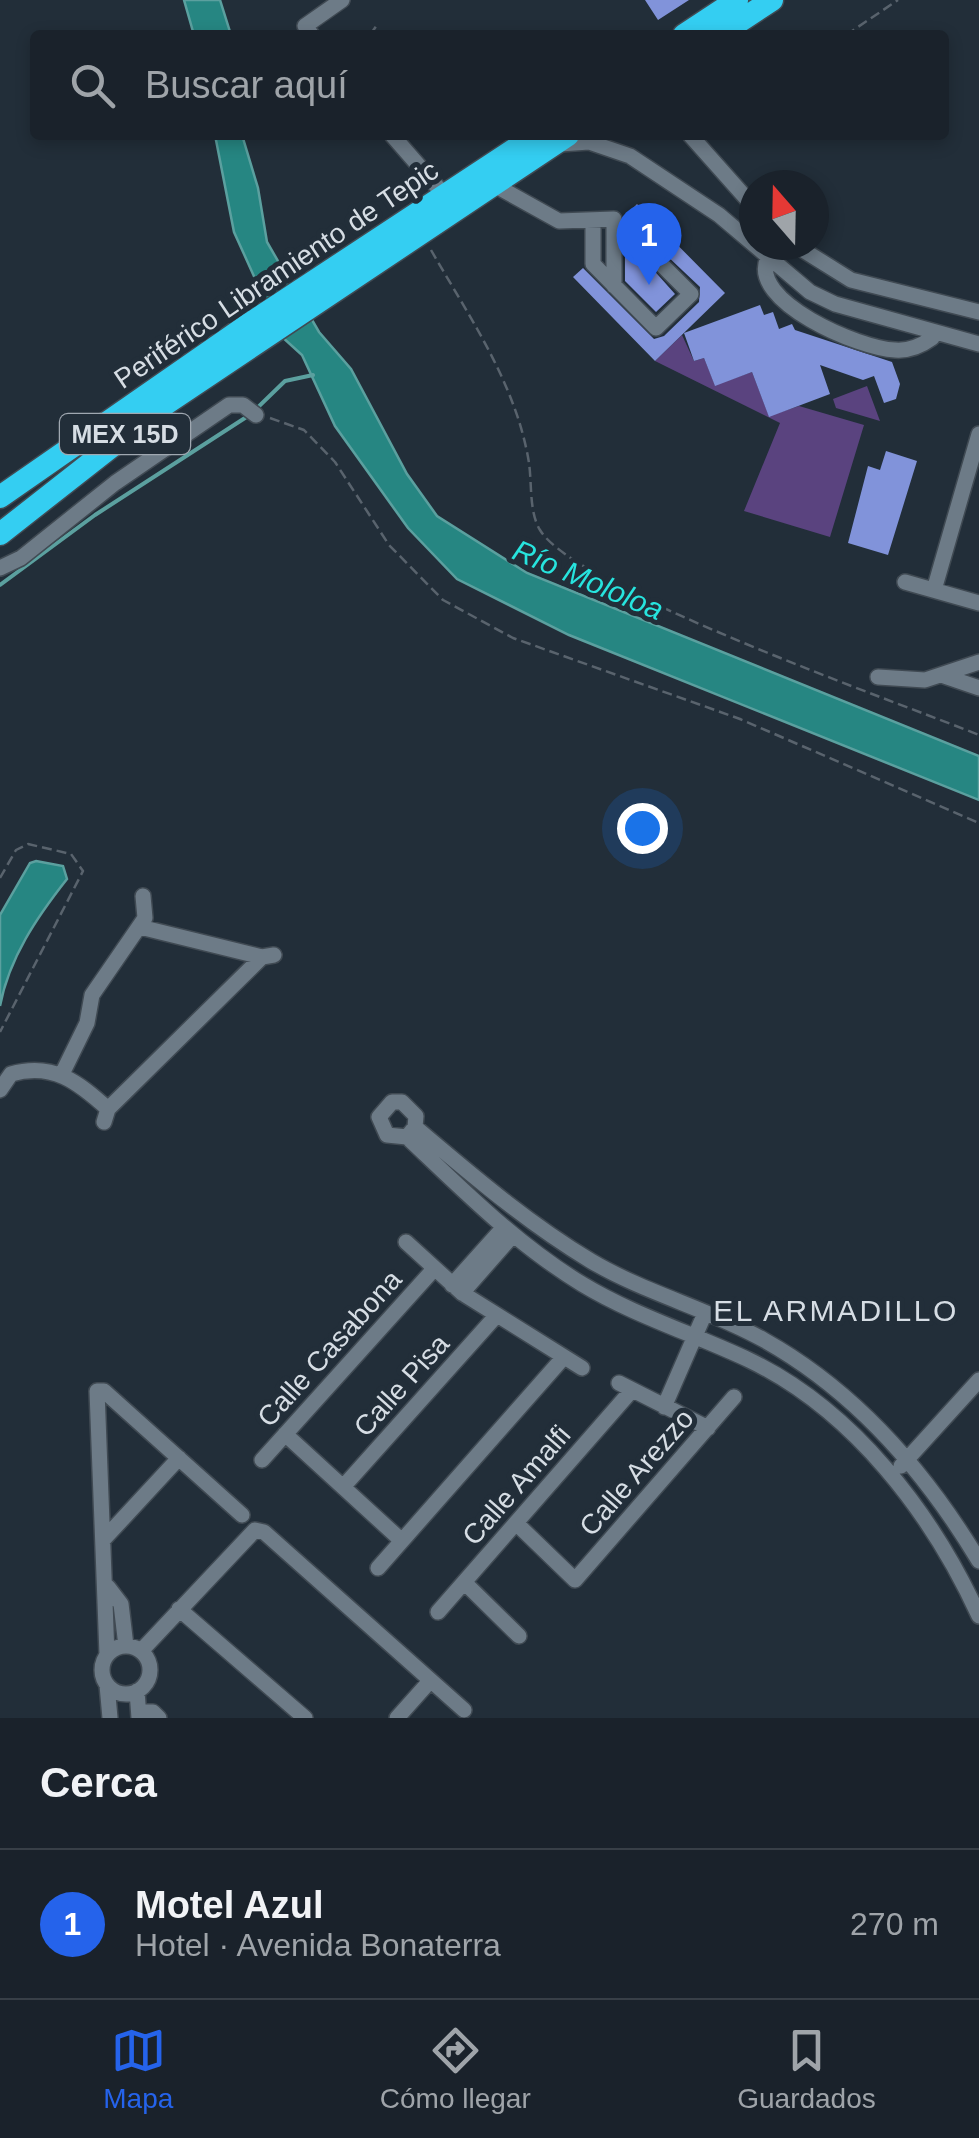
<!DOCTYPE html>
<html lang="es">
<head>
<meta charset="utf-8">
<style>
  body { margin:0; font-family:Arial,sans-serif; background:#232a33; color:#f1f3f6 }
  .compass { position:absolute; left:739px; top:170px; width:90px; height:90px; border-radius:50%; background:#1a222b; box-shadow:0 5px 15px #0003; rotate:340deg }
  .you { position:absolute; left:642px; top:828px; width:35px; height:35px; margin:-25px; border:8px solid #fff; border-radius:50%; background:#1a73e8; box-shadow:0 0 0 15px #1a73e833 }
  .badge { display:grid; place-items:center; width:65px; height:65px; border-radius:50%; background:#2563eb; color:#fff; font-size:32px; font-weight:700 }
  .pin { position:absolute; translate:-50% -82px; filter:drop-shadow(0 2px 5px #0008) }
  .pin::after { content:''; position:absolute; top:52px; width:35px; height:30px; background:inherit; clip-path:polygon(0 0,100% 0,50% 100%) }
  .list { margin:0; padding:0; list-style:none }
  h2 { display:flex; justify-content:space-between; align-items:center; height:130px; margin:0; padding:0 40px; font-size:42px }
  h2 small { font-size:32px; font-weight:400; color:#9fa4a9 }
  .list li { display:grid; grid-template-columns:65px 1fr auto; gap:30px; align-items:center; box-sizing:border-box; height:150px; padding:0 40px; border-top:2px solid #383f47 }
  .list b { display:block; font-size:38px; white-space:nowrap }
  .list p { margin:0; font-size:32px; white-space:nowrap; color:#9fa4a9 }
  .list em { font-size:32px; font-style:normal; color:#9fa4a9 }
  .icon { flex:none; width:55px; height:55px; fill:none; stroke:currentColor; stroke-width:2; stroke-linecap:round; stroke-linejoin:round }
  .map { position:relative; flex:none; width:979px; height:1718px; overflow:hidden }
  .search { position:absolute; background:#1a222b; box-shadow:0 5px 15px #0003; left:30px; right:30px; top:30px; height:110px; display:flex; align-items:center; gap:25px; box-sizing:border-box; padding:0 35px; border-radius:10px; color:#9fa4a9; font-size:38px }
  .sheet { height:280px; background:#1a222b }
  nav { display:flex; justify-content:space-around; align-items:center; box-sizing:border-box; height:140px; border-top:2px solid #383f47; background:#1a222b; font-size:28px; color:#9fa4a9 }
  nav a { display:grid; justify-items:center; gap:5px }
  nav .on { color:#2563eb }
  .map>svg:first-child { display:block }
  .green { fill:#5a437f }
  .water { fill:#268682; stroke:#5ba09f; stroke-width:2.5 }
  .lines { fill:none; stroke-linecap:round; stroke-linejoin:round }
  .stream { stroke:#5ba09f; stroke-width:4 }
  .building { fill:#8193da }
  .minor-casing { stroke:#404a53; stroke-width:18 }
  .highway-casing { stroke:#404a53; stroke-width:25 }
  .path { stroke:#59636d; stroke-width:2.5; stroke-dasharray:10 5; stroke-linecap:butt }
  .minor { stroke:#6d7b87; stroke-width:15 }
  .highway { stroke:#34cef2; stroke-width:22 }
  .labels { text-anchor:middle; stroke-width:10; stroke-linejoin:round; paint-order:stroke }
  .shield { fill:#222e39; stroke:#a0a8b1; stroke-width:2.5 }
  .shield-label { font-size:25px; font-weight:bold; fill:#d6dde4 }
  .street-label { font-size:28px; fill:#d6dde4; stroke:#222e39 }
  .water-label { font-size:30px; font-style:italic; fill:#27e4de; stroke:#222e39 }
  .neighbourhood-label { font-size:30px; letter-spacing:2.5px; fill:#d6dde4; stroke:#222e39 }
</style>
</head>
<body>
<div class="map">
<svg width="979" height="1718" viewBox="0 0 979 1718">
  <rect width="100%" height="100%" fill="#222e39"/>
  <path class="green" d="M682,335L694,361L704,358L715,385L752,372L769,416L799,406L864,425L830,537L744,511L780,423L655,361Z
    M867,386L880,421L836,408L833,399Z"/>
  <path class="water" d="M184,0H220L231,35H194Z
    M215,135H242L258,188L267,242L319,332L351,369L407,474L437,516L527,573L979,756V800L569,635L457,579L408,528L335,426L302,355L281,336L234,232Z
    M36,861L63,866L67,879C37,917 9,958 0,1006V915L30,863Z"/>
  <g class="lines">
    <path class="stream" d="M255,410L285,381L313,375
      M0,585L95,515L248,416"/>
  </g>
  <path class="building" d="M645,0H689L658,20Z
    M637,204L725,293L655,361L573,277L583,268L654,339L664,336L699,302L700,287L665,254L654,255L650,266L675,294L656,312L625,281V216Z
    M760,305L764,315L773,312L779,329L792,324L795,330L892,362L900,384L896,399L884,403L874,376L863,380L820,365L830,394L769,417L752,372L715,386L704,358L694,361L684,333Z
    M886,451L917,461L888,555L848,543L868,466L880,470Z"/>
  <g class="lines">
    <defs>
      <path id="minor" d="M312,35L305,26L342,0
        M392,135L446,197
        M690,135L754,207
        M560,144L589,142L630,156L719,215L810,292L835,304L979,344
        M496,186L559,221L614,219V286
        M593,220V264L656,328L691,294L661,264
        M795,245L851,280L979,312
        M768,258C747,301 860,349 895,350C908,351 921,346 932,338
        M0,568L21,558L115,483L229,405H243L256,415
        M905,582L979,603
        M934,590L979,434
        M944,676L979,688
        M878,677L925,680L979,662
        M140,927L262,957
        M62,1074L87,1023L92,995L145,918L143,896
        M0,1090L11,1074C53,1062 78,1082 108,1109
        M104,1122L108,1109L262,957L274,955
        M415,1127C472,1175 526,1222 591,1261C645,1293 709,1309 764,1340C857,1392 925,1471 979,1561
        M407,1137L415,1127L416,1116L402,1102H392L379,1117L387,1135L407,1137C462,1189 516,1244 582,1284C633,1315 694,1334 749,1360C853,1410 932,1513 979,1616
        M406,1242L462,1293L582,1368
        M452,1285L504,1227
        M462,1293L513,1235
        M619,1383L708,1428
        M664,1407L705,1313
        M285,1434L402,1541
        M262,1460L434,1269
        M901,1466L979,1380
        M343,1487L496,1316
        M516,1523L575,1580L734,1397
        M104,1539L179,1458
        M378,1568L563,1358
        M464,1582L519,1636
        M108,1587L121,1604L126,1646
        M179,1609L305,1718
        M438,1612L632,1390
        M102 1670a24 24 0 1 1 48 0a24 24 0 1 1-48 0Z
        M141,1651L255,1530L264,1532L464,1710
        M107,1655L97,1391H104L242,1515
        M107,1685L110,1718
        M137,1691L139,1718
        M139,1712H153L159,1718
        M397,1718L430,1681"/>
      <path id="highway" d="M684,35L737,0
        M719,35L772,0
        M0,497L246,326L536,135
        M0,534L167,403L568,135"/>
    </defs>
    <use href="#minor" class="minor-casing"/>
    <use href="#highway" class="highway-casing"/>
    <path class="path" d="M370,35L377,25
      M846,35L898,0
      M431,250C459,299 493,350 513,404C520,422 526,444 529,463C532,484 529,512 540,530C575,589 900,703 979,735
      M270,418L304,430L335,462L389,545L443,600L513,638L740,719L979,823
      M0,878L16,850L28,844L71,854L83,871L0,1032"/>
    <use href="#minor" class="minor"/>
    <use href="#highway" class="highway"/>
  </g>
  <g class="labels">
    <rect class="shield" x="60" y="414" width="130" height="40" rx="8"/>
    <g class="shield-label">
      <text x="125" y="443">MEX 15D</text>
    </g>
    <g class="street-label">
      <text transform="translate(276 274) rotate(-34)" y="10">Periférico Libramiento de Tepic</text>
      <text transform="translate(329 1348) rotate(-48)" y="10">Calle Casabona</text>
      <text transform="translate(401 1385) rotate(-48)" y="10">Calle Pisa</text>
      <text transform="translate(636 1472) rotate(-49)" y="10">Calle Arezzo</text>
      <text transform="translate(516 1485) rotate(-49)" y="10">Calle Amalfi</text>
    </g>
    <g class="water-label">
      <text transform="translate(588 580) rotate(23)" y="10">Río Mololoa</text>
    </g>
    <g class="neighbourhood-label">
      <text x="836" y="1321">EL ARMADILLO</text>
    </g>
  </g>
</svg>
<svg class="compass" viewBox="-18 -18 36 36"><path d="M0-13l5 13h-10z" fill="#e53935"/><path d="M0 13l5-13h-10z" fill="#9fa4a9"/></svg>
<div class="you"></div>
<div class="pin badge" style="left:649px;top:285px">1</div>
<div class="search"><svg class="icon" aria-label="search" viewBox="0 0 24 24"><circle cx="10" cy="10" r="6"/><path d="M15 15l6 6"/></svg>Buscar aquí</div>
</div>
<section class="sheet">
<h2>Cerca<small></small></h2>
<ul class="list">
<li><span class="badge">1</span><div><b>Motel Azul</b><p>Hotel · Avenida Bonaterra</p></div><em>270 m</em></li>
</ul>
</section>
<nav>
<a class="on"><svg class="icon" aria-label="map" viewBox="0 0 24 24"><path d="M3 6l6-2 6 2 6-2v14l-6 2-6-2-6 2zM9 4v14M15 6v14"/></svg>Mapa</a>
<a><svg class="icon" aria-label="directions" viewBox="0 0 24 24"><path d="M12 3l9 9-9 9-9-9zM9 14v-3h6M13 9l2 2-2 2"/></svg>Cómo llegar</a>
<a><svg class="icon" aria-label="saved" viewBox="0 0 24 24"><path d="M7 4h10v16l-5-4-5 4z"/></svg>Guardados</a>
</nav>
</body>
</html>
